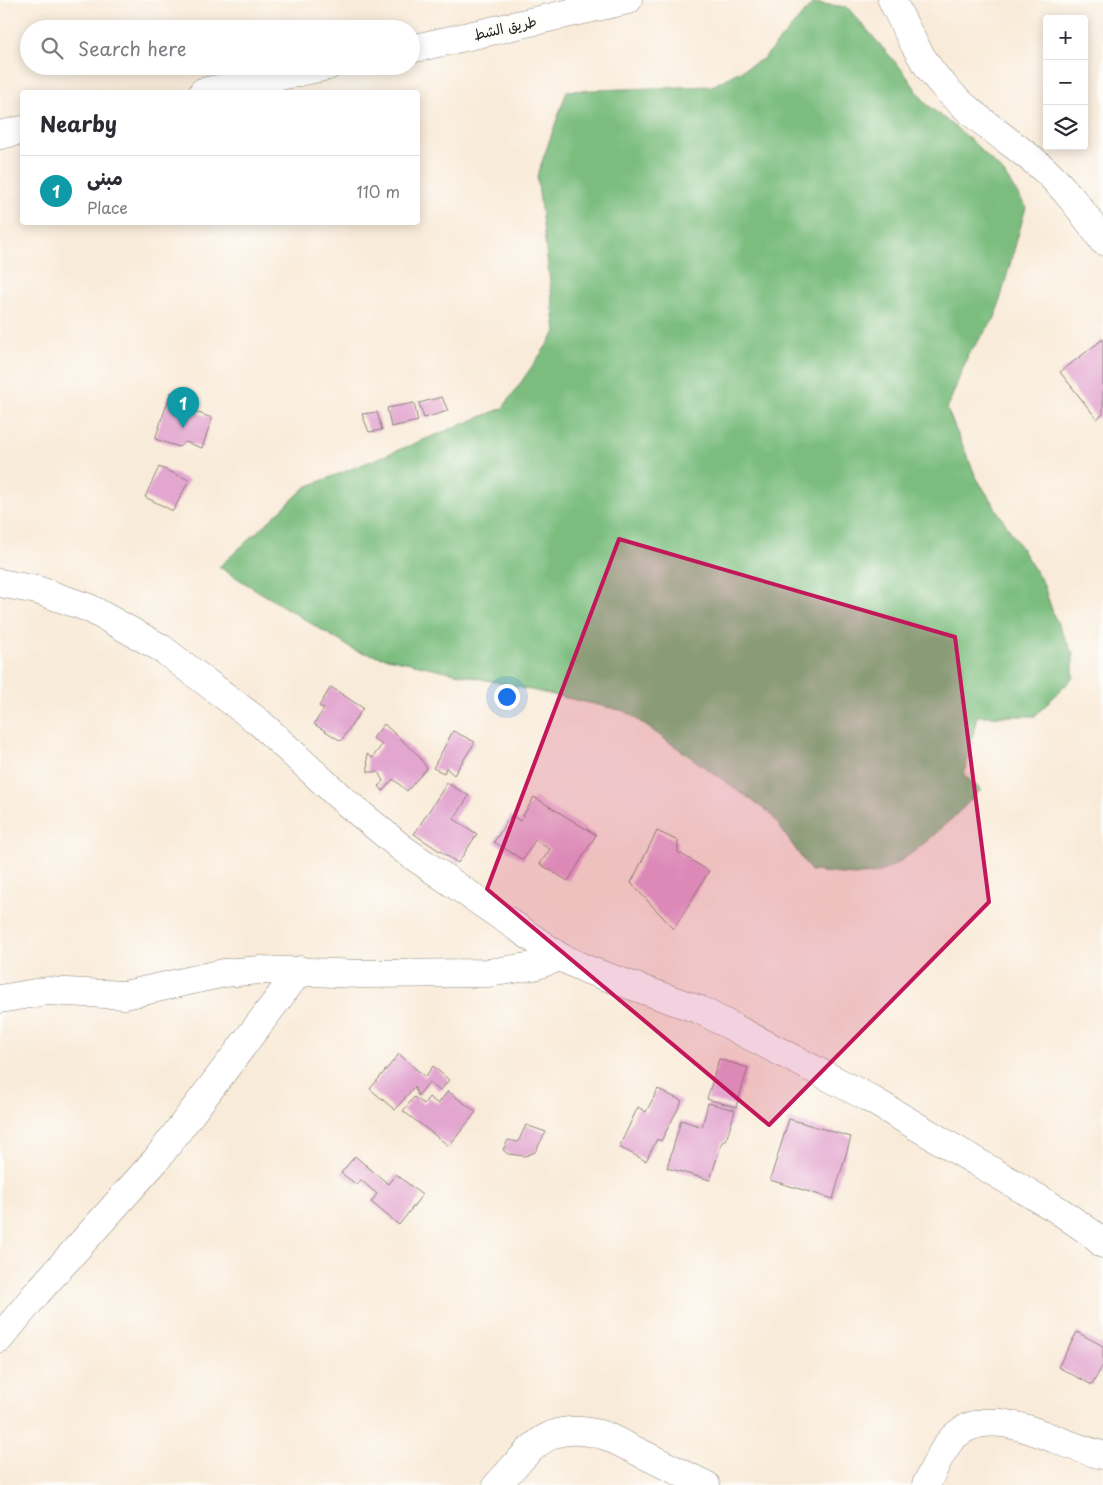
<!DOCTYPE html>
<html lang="en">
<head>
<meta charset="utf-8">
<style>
  body { margin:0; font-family:"Playpen Sans","Playpen Sans Arabic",sans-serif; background:#f7f7f7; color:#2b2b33 }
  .controls { position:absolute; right:15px; top:15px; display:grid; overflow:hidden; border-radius:5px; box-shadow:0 2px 12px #0003 }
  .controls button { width:45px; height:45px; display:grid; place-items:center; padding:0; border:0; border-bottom:1px solid #e1e1e2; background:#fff; color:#2b2b33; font:25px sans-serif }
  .you { position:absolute; left:506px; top:696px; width:18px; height:18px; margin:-12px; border:4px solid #fff; border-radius:50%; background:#1a73e8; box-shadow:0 0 0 8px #1a73e833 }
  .badge { display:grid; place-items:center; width:32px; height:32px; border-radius:50%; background:#b45309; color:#fff; font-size:16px; font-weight:700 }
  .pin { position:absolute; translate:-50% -41px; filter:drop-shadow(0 1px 2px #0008) }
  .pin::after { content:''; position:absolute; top:26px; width:18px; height:15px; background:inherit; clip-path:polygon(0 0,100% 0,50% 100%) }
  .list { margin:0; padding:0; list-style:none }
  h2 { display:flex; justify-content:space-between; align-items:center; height:65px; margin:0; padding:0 20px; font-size:21px }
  h2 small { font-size:16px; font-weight:400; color:#7c7c81 }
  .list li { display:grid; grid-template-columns:32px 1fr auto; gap:15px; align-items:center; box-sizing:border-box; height:70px; padding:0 20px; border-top:1px solid #e1e1e2 }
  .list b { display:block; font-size:19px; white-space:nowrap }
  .list p { margin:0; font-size:16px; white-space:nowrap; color:#7c7c81 }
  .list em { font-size:16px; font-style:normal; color:#7c7c81 }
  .icon { flex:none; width:28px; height:28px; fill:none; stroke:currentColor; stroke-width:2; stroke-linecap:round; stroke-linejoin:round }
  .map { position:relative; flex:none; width:1103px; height:1485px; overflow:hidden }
  .search { position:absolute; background:#fff; box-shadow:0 2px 12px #0003; left:20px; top:20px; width:400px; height:55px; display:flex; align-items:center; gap:12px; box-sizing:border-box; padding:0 18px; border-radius:28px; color:#7c7c81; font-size:19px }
  .panel { position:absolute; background:#fff; box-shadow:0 2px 12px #0003; left:20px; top:90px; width:400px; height:135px; border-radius:5px }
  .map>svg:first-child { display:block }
  .forest { fill:#7cbd7f; stroke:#4c6c4e }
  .building { fill:#e3a6d0 }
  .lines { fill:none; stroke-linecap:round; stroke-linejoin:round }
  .street-casing { stroke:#8a847a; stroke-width:29 }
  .secondary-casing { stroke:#8a847a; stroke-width:29 }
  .street { stroke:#fff; stroke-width:28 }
  .secondary { stroke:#fff; stroke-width:28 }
  .marked { fill:#c2185b; fill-opacity:0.2; stroke:#c2185b; stroke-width:4; stroke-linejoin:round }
  .labels { text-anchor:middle; stroke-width:4; stroke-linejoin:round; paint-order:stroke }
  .street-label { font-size:14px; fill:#1c1c1c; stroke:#fdfcf7 }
</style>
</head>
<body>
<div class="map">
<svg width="1103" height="1485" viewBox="0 0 1103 1485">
  <rect width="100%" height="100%" fill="#fdfcf7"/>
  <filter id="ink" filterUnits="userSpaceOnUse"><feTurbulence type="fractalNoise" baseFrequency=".02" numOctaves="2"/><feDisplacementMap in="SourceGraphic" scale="10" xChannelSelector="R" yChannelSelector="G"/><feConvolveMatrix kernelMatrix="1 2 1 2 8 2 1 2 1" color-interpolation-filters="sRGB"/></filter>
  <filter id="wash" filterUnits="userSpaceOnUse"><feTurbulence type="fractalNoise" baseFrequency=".0096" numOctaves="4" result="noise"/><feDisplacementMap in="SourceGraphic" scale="20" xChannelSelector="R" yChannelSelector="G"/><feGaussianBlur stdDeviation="1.12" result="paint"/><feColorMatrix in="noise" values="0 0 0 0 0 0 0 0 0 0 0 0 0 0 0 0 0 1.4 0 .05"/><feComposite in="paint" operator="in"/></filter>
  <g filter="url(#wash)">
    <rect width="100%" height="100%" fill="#f9ebd9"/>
    <path class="forest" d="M813,3L847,7L903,71L926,104L971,140L1003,172L1026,207L995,318L968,355L947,409L976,477L1043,583L1054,616L1073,654V678L1035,716H977L964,775L981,790C959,812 902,870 872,874C853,877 830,872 811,871L770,813L625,711L356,651L219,567L306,487L503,408L556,332L537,176L567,91L712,86L763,59Z"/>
    <g id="blocks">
      <path class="building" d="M1103,339V414L1097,419L1060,372Z
        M171,392L196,400L193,411L212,418L202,448L185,442L179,447L155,439Z
        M442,397L448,411L424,418L419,403Z
        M414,403L418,421L391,427L387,408Z
        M377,412L382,430L369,432L362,414Z
        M159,467L189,480L173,511L145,497Z
        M331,687L363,708L341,741L314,724L324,709L319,706Z
        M384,724L417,754L427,768L407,791L393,779L383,791L379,786L383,781L378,772H368L367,754L372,758L382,745L373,738Z
        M453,731L475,742L454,775L446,768L444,773L433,768Z
        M447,783L469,796L454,819L477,834L458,863L414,834Z
        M534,797L596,835L568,881L540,864L550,849L535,840L523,860L494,842L511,815L520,821Z
        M657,831L678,841V852L709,871L674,929L631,883Z
        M399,1054L425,1077L433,1066L449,1080L440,1091L429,1082L418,1096L414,1087L395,1110L370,1089Z
        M719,1059L748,1068L736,1107L707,1099Z
        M658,1089L682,1101L661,1141L657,1139L646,1161L619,1147L638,1107L646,1112Z
        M448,1091L476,1112L449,1146L403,1111L414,1097L424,1104L429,1097L438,1104Z
        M708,1103L735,1110L726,1141L722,1142L710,1180L667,1168L681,1120L702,1127Z
        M789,1119L851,1137L833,1199L770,1180Z
        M526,1125L546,1132L535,1152L525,1156L508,1154L503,1150L508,1140L518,1142Z
        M355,1156L388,1184L396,1174L422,1195L399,1225L371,1202L377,1194L361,1180L357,1185L341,1173Z
        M1077,1332L1103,1346V1365L1092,1385L1058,1367Z"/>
    </g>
  </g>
  <g filter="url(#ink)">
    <use href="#blocks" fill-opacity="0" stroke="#8a847a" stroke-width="1"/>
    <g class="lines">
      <defs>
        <path id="street" d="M892,0C906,28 919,58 940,82C968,114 1006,138 1039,165C1064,186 1085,215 1103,241
          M0,583L37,590L89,608L161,648L259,722L341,798L403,849L560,957L588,970L700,1010L867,1097L1058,1210L1091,1233L1103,1244
          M0,999L47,991L125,995L224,973L261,970L361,974L488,973L534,966L560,957
          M0,1338L37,1293L156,1160L300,970
          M497,1485C533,1447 548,1418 606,1436L706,1485
          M926,1485C933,1471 940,1453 950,1441C989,1396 1055,1446 1103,1455"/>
        <path id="secondary" d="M411,49L628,0
          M203,92L328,66
          M0,135L22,130"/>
      </defs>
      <use href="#street" class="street-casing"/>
      <use href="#secondary" class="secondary-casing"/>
      <use href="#street" class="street"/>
      <use href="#secondary" class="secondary"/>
    </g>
  </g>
  <path class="marked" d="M619,539L955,637L989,902L769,1125L487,889Z"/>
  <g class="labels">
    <g class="street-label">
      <text transform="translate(505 28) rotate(-13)" y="5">طريق الشط</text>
    </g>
  </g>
</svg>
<div class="controls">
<button>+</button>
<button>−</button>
<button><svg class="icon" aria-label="layers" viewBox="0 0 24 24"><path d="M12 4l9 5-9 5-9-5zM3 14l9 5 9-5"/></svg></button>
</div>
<div class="you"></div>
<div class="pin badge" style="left:183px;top:428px;background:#0f9aa8">1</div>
<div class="search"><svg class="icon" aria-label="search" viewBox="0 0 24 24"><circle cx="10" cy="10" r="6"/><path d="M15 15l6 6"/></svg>Search here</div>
<section class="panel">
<h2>Nearby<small></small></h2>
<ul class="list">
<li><span class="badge" style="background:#0f9aa8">1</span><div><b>مبنى</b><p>Place</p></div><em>110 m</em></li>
</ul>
</section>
</div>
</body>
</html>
